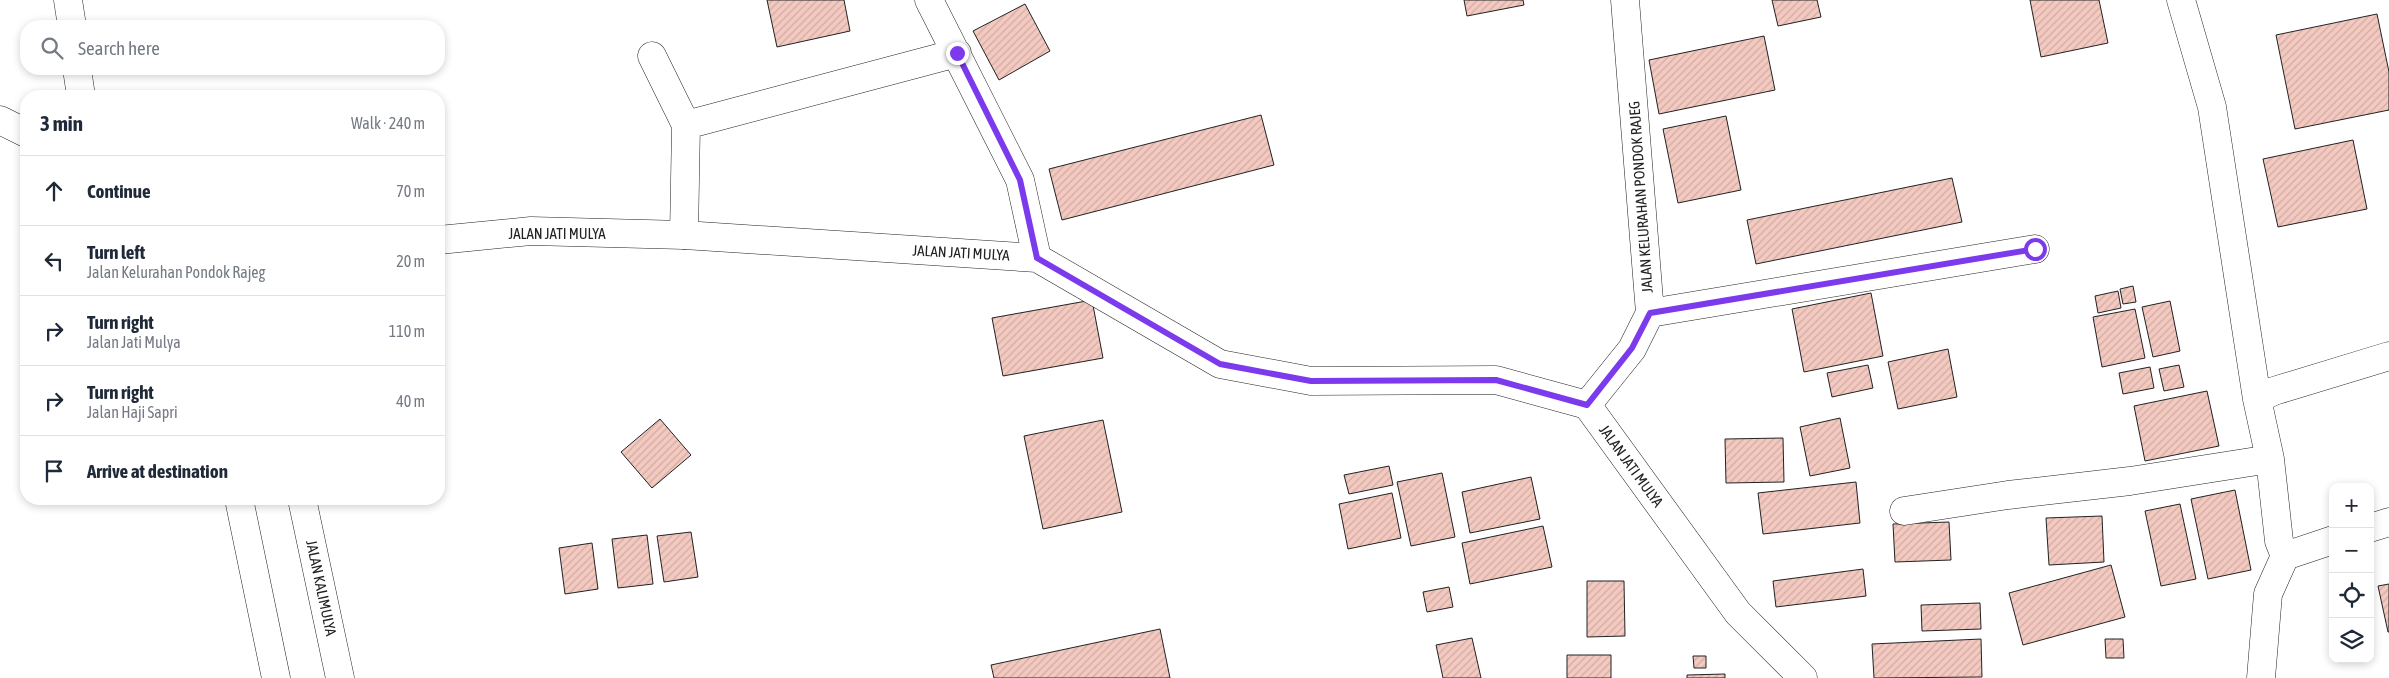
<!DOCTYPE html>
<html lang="en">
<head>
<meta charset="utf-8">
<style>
  body { margin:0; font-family:"Asap Condensed",sans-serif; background:#f2f2f3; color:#1f2937 }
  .controls { position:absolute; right:15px; bottom:15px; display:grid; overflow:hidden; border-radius:10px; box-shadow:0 2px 8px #0003 }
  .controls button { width:45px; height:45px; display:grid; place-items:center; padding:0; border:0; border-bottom:1px solid #e0e1e3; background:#fff; color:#1f2937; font:25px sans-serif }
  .stop { position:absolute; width:15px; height:15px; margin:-11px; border:4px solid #7c3aed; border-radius:50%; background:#fff }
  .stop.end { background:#7c3aed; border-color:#fff; box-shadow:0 1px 5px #0008 }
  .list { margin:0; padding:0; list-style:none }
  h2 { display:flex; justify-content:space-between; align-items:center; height:65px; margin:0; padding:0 20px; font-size:21px }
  h2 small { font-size:16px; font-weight:400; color:#747a83 }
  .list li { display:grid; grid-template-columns:32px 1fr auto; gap:15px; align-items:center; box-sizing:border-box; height:70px; padding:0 20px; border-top:1px solid #e0e1e3 }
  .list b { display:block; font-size:19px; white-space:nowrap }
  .list p { margin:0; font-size:16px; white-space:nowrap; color:#747a83 }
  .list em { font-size:16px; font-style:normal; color:#747a83 }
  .icon { flex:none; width:28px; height:28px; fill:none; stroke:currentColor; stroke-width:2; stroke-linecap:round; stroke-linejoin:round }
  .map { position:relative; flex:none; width:2389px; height:678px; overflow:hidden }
  .search { position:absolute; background:#fff; box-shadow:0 2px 8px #0003; left:20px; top:20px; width:425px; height:55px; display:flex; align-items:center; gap:12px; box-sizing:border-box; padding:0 18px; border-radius:20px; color:#747a83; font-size:19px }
  .panel { position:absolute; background:#fff; box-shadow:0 2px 8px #0003; left:20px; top:90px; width:425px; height:415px; border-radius:20px }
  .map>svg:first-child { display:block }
  .building { fill:url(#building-hatch); stroke:#222 }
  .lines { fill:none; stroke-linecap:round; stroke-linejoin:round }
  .minor-casing { stroke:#222; stroke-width:29 }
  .major-casing { stroke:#222; stroke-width:29 }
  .minor { stroke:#fff; stroke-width:28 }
  .major { stroke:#fff; stroke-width:28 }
  .route { stroke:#7c3aed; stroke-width:6 }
  .labels { text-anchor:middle; stroke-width:4; stroke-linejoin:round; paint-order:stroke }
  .street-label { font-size:15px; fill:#222; stroke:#fff }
</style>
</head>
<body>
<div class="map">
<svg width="2389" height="678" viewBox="0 0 2389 678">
  <defs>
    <pattern id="building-hatch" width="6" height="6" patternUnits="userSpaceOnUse" patternTransform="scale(1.25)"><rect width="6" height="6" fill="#f3c9c0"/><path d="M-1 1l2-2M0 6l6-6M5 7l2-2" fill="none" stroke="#d0aca5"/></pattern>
  </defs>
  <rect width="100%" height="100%" fill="#fff"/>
  <path class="building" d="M767,0H844L850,31L777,47Z
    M1464,0H1523L1524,5L1467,16Z
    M1772,0H1817L1821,17L1778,26Z
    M2030,0H2099L2108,43L2041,57Z
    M1025,4L1050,51L999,80L973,31Z
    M2377,14L2389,72V110L2295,129L2276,35Z
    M1764,36L1775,90L1659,114L1649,60Z
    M1261,115L1274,165L1062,220L1049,169Z
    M1726,116L1741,190L1678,203L1663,129Z
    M2353,140L2367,209L2278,227L2263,159Z
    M1952,178L1962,222L1756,264L1747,220Z
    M2133,286L2136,302L2123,304L2120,289Z
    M2118,291L2121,308L2098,313L2095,296Z
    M1871,293L1883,356L1804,372L1792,309Z
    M1092,300L1103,358L1003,376L992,318Z
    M2170,301L2180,351L2153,357L2142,307Z
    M2135,309L2145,358L2102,367L2093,317Z
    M1948,349L1957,397L1898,409L1888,362Z
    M1868,365L1873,388L1832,397L1827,373Z
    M2179,365L2184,387L2164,391L2159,369Z
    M2150,367L2154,388L2123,394L2119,373Z
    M2207,391L2219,446L2145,461L2134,406Z
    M1840,418L1850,468L1810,476L1800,427Z
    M660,419L691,455L652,488L621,452Z
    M1103,420L1122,512L1043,529L1024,436Z
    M1783,438L1784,482L1726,483L1725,439Z
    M1389,466L1393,485L1349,494L1344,475Z
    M1442,473L1455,537L1411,546L1397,482Z
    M1531,477L1540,519L1470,533L1462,492Z
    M1856,482L1860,523L1763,534L1758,493Z
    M2235,490L2251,570L2208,579L2191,499Z
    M1392,493L1401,538L1348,549L1339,504Z
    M2180,504L2196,579L2161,586L2145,511Z
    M2102,516L2104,562L2049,565L2046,518Z
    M1949,522L1951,560L1895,562L1893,524Z
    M1543,526L1552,567L1470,584L1462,543Z
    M691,532L698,577L664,582L657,536Z
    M647,535L653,584L618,588L612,539Z
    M592,543L598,589L565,594L559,548Z
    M2111,565L2125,617L2023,645L2009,593Z
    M1863,569L1866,596L1776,607L1773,581Z
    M1587,581H1624L1625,636L1587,637Z
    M2389,584V632H2388L2378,586Z
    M1449,587L1453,607L1427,612L1423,592Z
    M1980,603L1981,629L1922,631L1921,605Z
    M1160,629L1170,678H994L991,665Z
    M1472,638L1481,678H1443L1436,645Z
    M1981,639L1982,677L1874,678L1872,644Z
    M2105,639H2123L2124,658H2106Z
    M1567,655H1611V678H1567Z
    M1693,656H1706V668H1694Z
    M1725,674V678H1687V675Z"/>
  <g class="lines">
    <defs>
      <path id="minor" d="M68,0L72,26
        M929,0L1020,180L1037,258
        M2181,0L2212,107L2257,399L2270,459L2279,541L2285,556
        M652,56L686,125
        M77,69L81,96
        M684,235L686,125L957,53
        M1650,313L2035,249
        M2257,399L2274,391L2389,356
        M1587,405L1632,349L1650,313L1625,0
        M302,499L340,678
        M240,504L276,678
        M1904,511L2008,495L2130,481L2270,459
        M2370,528L2389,522
        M2261,678L2268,594L2285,556L2333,540"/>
      <path id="major" d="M0,120L26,133
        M439,240L531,231L684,235L1037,258L1220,364L1311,381L1496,380L1587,405L1738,613L1803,678"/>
    </defs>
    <use href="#minor" class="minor-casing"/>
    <use href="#major" class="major-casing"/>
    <use href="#minor" class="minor"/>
    <use href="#major" class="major"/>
  </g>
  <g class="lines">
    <path class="route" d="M957,53L1020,180L1037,258L1220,364L1311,381L1496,380L1587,405L1632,348L1650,313L2035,249"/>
  </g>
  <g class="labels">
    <g class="street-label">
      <text transform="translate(1641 197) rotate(-94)" y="5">JALAN KELURAHAN PONDOK RAJEG</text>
      <text x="557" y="239">JALAN JATI MULYA</text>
      <text transform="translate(961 253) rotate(3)" y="5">JALAN JATI MULYA</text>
      <text transform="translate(1631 466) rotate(54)" y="5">JALAN JATI MULYA</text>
      <text transform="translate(321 588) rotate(78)" y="5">JALAN KALIMULYA</text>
    </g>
  </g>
</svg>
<div class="controls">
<button>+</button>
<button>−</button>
<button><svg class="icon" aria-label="locate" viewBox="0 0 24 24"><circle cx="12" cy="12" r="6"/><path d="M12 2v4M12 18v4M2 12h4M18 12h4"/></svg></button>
<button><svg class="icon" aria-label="layers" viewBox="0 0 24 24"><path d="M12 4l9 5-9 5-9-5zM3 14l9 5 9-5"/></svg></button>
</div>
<div class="stop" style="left:2035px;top:249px"></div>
<div class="stop end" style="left:957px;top:53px"></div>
<div class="search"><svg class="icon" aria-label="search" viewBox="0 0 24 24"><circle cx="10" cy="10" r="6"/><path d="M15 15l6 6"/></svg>Search here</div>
<section class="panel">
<h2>3 min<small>Walk · 240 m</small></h2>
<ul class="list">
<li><svg class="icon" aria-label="ahead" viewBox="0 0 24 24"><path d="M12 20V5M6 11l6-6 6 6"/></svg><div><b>Continue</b></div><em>70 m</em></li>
<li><svg class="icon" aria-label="left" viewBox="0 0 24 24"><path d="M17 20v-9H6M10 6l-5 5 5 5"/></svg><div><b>Turn left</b><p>Jalan Kelurahan Pondok Rajeg</p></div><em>20 m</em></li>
<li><svg class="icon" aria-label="right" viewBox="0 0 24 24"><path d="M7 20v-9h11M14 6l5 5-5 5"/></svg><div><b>Turn right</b><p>Jalan Jati Mulya</p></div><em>110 m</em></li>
<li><svg class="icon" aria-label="right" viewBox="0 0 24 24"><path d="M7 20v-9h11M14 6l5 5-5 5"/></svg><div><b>Turn right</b><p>Jalan Haji Sapri</p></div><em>40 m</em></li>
<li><svg class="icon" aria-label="arrive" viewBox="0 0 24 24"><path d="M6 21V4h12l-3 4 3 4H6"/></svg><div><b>Arrive at destination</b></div></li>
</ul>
</section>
</div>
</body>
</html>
